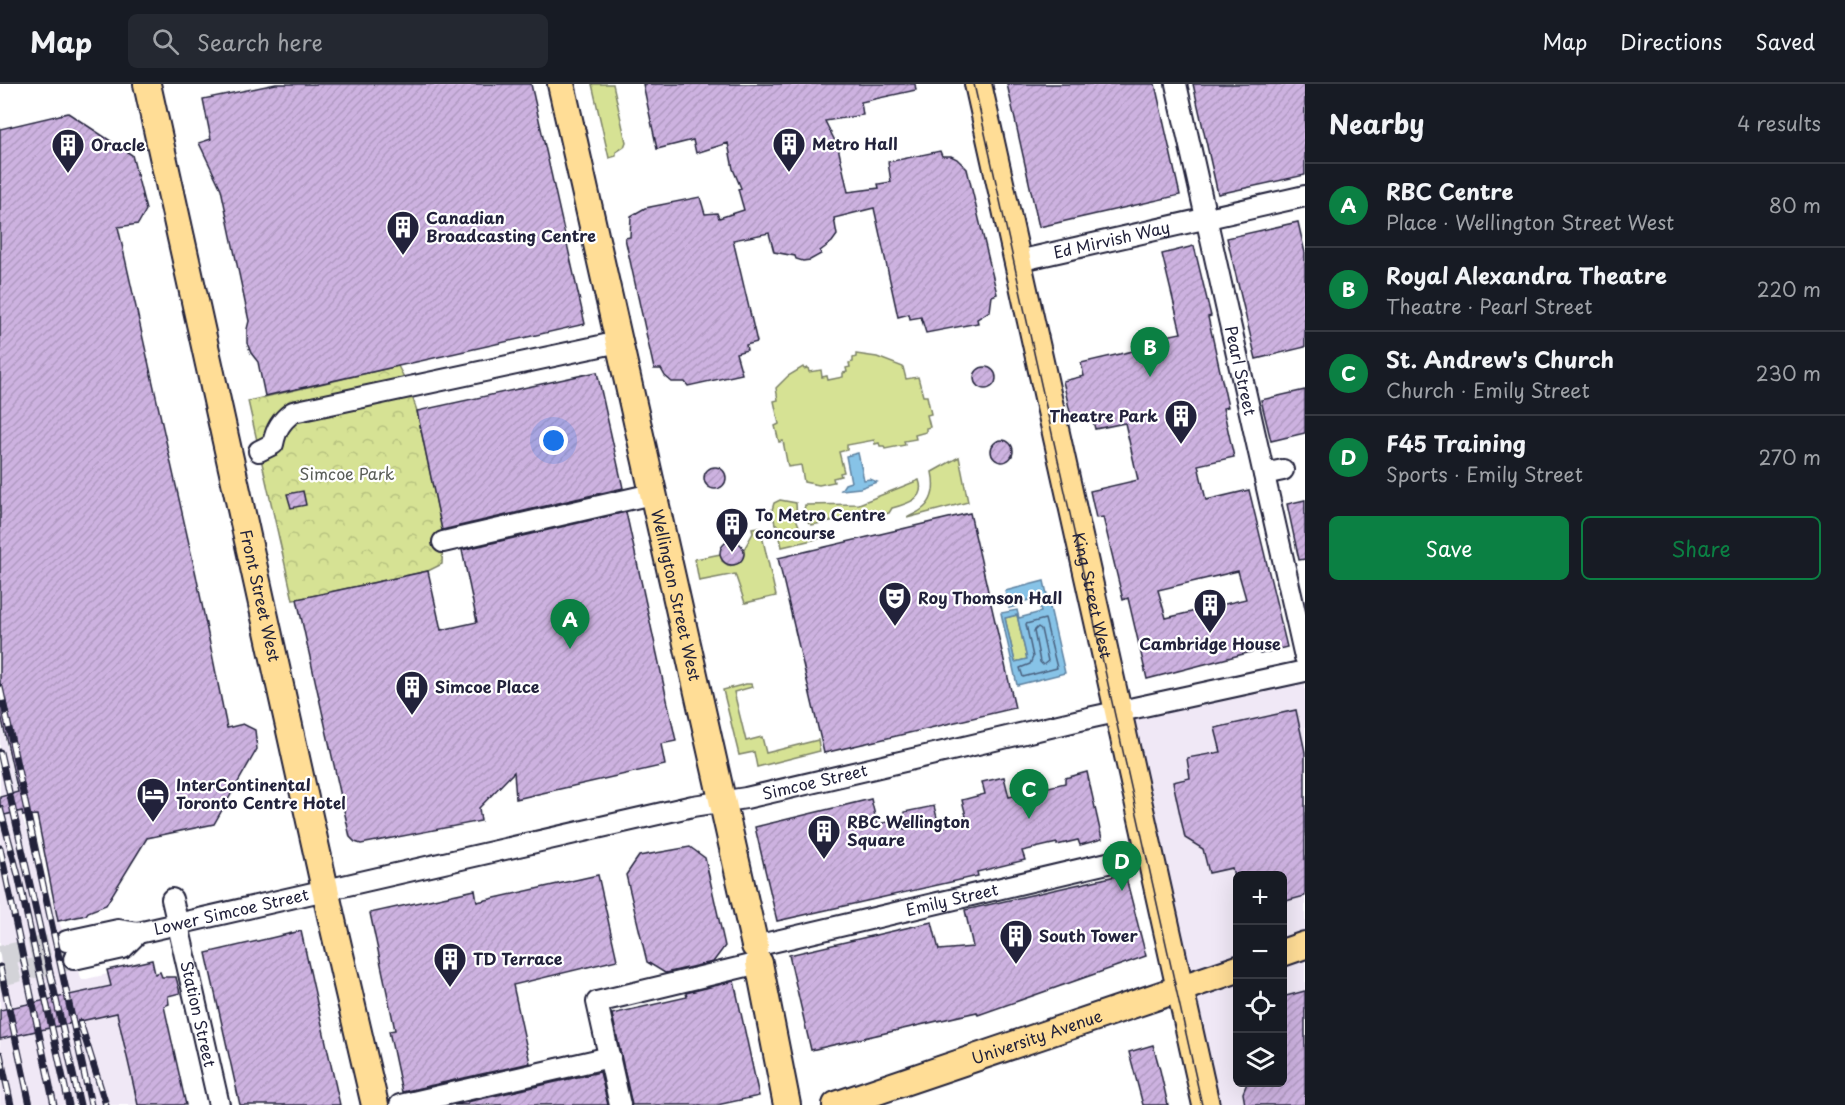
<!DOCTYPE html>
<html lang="en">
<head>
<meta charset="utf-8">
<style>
  body { margin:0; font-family:"Playpen Sans",sans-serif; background:#242831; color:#f1f3f6 }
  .controls { position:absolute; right:18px; bottom:18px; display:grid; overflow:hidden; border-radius:9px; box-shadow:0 6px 24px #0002 }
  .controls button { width:54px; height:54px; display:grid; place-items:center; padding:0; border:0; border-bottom:2px solid #363941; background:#171b24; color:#f1f3f6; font:30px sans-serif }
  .you { position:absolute; left:554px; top:357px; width:21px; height:21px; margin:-15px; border:4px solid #fff; border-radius:50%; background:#1a73e8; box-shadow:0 0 0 9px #1a73e833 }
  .badge { display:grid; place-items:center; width:39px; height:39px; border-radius:50%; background:#0b8043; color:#fff; font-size:20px; font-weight:700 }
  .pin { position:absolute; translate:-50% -50px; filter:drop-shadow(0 2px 3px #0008) }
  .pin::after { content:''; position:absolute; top:32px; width:21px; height:18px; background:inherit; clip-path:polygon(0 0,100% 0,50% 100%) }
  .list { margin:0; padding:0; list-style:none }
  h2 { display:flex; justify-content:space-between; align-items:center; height:78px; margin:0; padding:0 24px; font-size:26px }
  h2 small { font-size:20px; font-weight:400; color:#9ea1a6 }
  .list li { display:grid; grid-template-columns:39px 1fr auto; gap:18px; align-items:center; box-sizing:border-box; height:84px; padding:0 24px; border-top:2px solid #363941 }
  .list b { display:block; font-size:22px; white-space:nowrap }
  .list p { margin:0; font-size:20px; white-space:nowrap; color:#9ea1a6 }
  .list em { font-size:20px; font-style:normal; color:#9ea1a6 }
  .actions { display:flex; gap:12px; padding:18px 24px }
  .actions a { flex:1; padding:14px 0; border:2px solid #0b8043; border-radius:9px; text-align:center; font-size:21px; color:#0b8043 }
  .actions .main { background:#0b8043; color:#fff }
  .icon { flex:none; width:33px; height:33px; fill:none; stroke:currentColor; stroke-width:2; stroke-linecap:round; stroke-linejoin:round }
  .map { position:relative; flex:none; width:1305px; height:1021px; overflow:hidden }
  header { display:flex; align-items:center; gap:36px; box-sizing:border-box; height:84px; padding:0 30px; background:#171b24; border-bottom:2px solid #363941 }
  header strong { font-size:28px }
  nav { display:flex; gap:33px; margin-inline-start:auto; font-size:21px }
  .search { width:420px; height:54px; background:#242831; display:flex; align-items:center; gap:15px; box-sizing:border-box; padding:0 21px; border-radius:9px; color:#9ea1a6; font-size:22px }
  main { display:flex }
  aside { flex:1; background:#171b24 }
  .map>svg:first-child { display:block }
  .built { fill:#f0e8f6; fill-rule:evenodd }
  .green { fill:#d6e294; stroke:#7c8268; stroke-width:1.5 }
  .park { fill:url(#park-crowns); stroke:#7c8268; stroke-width:1.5 }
  .water { fill:#87c3e7; stroke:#5f83a2; stroke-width:1.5; fill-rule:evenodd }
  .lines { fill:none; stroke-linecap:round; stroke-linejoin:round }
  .shore { stroke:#4a6280; stroke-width:1.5 }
  .building { fill:url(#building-hatch); stroke:#22223b; stroke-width:1.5; fill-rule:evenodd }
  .minor-tunnel { stroke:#d3d3d8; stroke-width:20; stroke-dasharray:20 10; stroke-linecap:butt }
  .minor-casing { stroke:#22223b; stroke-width:24 }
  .major-casing { stroke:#22223b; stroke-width:30 }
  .minor { stroke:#fff; stroke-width:20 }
  .major { stroke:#ffdd96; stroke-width:26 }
  .tram { stroke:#22223b; stroke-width:1.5 }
  .rail-casing { stroke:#22223b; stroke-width:7 }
  .rail { stroke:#fff; stroke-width:4.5; stroke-dasharray:14; stroke-linecap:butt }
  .labels { text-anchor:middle; stroke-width:4.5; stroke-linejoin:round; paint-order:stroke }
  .poi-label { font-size:16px; font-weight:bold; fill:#22223b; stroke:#fff; text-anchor:start }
  .street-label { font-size:16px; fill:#22223b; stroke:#fff }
  .park-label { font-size:16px; fill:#585c56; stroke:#fff }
</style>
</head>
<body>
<header>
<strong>Map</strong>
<div class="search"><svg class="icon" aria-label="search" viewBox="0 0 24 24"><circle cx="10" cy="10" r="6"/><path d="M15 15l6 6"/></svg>Search here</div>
<nav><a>Map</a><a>Directions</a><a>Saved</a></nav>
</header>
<main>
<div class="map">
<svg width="1305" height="1021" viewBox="0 0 1305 1021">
  <defs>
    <pattern id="park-crowns" width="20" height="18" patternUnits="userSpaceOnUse" patternTransform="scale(1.5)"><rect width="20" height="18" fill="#d6e294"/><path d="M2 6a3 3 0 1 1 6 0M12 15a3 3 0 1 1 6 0" fill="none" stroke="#b7c280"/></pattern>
    <pattern id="building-hatch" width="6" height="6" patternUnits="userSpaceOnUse" patternTransform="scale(1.5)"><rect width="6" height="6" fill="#cdb2e0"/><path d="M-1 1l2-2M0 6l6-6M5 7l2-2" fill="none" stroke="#b099c1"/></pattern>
  </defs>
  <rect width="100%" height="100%" fill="#fff"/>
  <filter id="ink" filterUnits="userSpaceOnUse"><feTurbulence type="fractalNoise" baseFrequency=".0167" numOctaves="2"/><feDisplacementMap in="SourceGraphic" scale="12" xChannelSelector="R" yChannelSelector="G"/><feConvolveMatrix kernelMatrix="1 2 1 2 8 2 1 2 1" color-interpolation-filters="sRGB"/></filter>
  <g filter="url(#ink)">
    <path class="built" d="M1305,587V1021H1206L1118,628ZM1238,792H1282V998H1238Z
      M0,633L22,733L61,843L82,896L108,890L138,1021H0Z"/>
    <path class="green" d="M592,0H613L626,58L624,63L616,68V72L609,74Z
      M856,270L877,273L903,283L906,295L918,293L923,312H927L931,330L927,331L930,343L926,344V348L915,351L916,355L904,357L905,361L885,365L884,362H880L879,359L875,360L874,356L847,361V366L839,368L844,388L840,389L841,392L833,394L834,398L819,401L804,398L801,381L788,383L783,357L779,358L775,342L779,340L774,317L778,316L776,304L788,292L803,283L804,285L808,284L809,288L821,286L822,293L827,292L828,296L843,293V289L847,288L846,284L850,283L849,279L853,278V274L856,273Z
      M959,373L968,418L907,434C912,431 917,429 921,426C934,417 935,402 932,388Z
      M919,396C926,415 907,420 892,424L889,429L865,434L860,431L812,441C804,436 803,429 805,421L859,420Z
      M780,416L796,419L797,437L801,447C811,452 823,451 833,449L834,451L782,463L777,440H775L772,426L774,419Z
      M760,443L776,512L745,519L735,490L699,497L695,475L721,470L722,477L729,482L739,479L744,470L743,467L753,449L752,444Z
      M1017,531L1027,575L1015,578L1005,534Z
      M746,600H751L752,603L734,608L746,657L762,653L766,669L818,656L820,667L757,683L754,668L739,671L723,606Z"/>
    <path class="park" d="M398,282L409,303L417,327L443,450L442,480L428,487L293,516L248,317Z"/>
    <path class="water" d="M858,369L864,396L870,395L877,398L860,404L841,406L845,400L851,398L846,372Z
      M1044,497L1065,589L1017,601L1001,529L1017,526L1019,534L1041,528L1038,514L1017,519V522L1009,524L1005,507ZM1017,531L1027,575L1015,578L1005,534Z"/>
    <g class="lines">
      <path class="shore" d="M1045,535L1057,584L1023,593L1020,584L1030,580L1033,573L1026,540Z
        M1038,543L1041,545L1048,577L1043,581L1040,578L1034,547Z"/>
    </g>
    <path class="building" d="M276,0H531L585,240L265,312L258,278L251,269L247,259V245L249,237L221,105L199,59L211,55L203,15Z
      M643,0H915L916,6L861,18L863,31L825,37L838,63L848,108L879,104L878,100L891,98L888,78L940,67L942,72H951L957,75L967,85L997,210L992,212L990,227L977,235L978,239L926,249L921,233L910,235L909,230L898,233L874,124L834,134L837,151L832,158L820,167L821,170L810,176L803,177L796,175L795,172L774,168L769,149L733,156L757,258L746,261L747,266L736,269L742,290L688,302L685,298H672L665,292L661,285H654L625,154L630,153L631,132L645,124L700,113L705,130L717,129L719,134L744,126L738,105L741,104L733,85L728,59L696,69L693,56L657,65Z
      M1007,0H1155L1180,111L1039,143Z
      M1193,0H1305V91L1218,110Z
      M68,29L132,71L146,126L138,140L118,143L196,491L227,644L243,640L255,646L257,665L214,740L147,754L106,821L88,828L86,831L58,837L37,731L23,732L22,727L0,732V713L18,708L0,627V45Z
      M1298,138L1305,169V263L1256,275L1227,154Z
      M1194,162L1211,232L1208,233L1228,323L1223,324L1234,373L1198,381L1206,416L1249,406L1287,563L1260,570L1259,566L1147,595L1128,514L1123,516L1103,433L1096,434L1090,407L1138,396L1125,339L1095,345L1092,333L1072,337L1063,297L1084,292L1081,279L1163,260L1161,253L1181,249L1162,170ZM1238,487L1246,515L1166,534L1158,506Z
      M974 294a11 11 0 1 1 22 0a11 11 0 1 1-22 0Z
      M597,288L623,404L442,446L417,327Z
      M1305,306V349L1271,357L1261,316Z
      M991 367a11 11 0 1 1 22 0a11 11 0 1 1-22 0Z
      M704 394a11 11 0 1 1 22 0a11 11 0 1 1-22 0Z
      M303,407L306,421L291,424L287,410Z
      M1305,416V475L1299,476L1287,420Z
      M626,428L676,657L661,660L665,681L516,715L514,688L479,724L481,737L361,760L355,758L350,753L297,515L428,487L441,546L477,538L462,466Z
      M970,429L1015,624L824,669L778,474Z
      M720 469a12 12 0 1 1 24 0a12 12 0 1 1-24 0Z
      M1296,626L1305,668V812L1282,818V792H1234L1232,784L1209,789L1203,765L1185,754L1173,698L1190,694L1187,674L1221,668L1215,644Z
      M1087,688L1102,755L1080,761L1078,756L1057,761V759L1022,767L1025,776L977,788L978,792L777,837L755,743L871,715L877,740L888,738L907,746L904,728L934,722L940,745L966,732L962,716L985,710L982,698L1004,693L1009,713L1065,699V694Z
      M690,763L705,774L725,862L713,878L665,889L647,878L626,791L639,772Z
      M1125,790L1146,872L978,931L977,928L811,966L789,871L932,838L939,866L973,863L965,826Z
      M598,791L617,876L513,901L530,979L402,1008L389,947L395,946L370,829L475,806L477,818Z
      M301,847L340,1021H240L206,869Z
      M152,876L155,890L160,888L162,893H176L180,909L168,912L169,920L164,922L186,1021H138L117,929L0,955V926L111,902L107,886Z
      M734,897L759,1012L717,1021H632L612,930L687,913L686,909Z
      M1305,907V1021H1245L1243,1009L1247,999H1282V913Z
      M1153,961L1160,986L1168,1021H1143L1129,968Z
      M600,988L608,1021H454Z"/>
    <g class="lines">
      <path class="minor-tunnel" d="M0,872L67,857
        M0,892L74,875"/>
      <defs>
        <g id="minor">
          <path id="s1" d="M1176,0L1305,573"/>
          <path id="s2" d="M1018,177L1305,112"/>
          <path d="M259,367L273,360C276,345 281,337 293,328L619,258"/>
          <path d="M1264,390L1283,386"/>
          <path d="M443,458L652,410"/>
          <path id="s3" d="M172,815L219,1021"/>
          <path id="s4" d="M67,857L118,846L138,849L693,722L746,714L1093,633L1305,587"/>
          <path d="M74,875L123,864L138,849"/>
          <path d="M400,1021L610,973"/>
          <path id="s5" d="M620,1021L597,918L759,879L755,862L1150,769"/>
        </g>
        <g id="major">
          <path id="s6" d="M147,0L331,832L375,1021"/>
          <path id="s7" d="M561,0L755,862"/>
          <path id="s8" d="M978,0L1206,1021"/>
          <path d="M1282,869L1305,861"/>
          <path d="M759,879L787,1021"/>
          <path id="s9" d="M836,1021L1238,885"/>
        </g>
      </defs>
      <use href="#minor" class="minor-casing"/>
      <use href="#major" class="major-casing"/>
      <use href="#minor" class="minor"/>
      <use href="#major" class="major"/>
      <path class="tram" d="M974,0L1202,1021"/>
      <defs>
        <path id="rail" d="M0,603L91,1021
          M0,668L80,1021
          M0,724L18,791L69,1021
          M0,764L54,1021
          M0,883L30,1021
          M80,938L106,1021
          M0,970L11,1021"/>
      </defs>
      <use href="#rail" class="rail-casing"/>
      <use href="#rail" class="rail"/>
    </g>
  </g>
  <defs>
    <symbol id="building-pin" viewBox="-11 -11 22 30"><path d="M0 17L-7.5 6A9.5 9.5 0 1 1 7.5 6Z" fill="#22223b" stroke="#fff"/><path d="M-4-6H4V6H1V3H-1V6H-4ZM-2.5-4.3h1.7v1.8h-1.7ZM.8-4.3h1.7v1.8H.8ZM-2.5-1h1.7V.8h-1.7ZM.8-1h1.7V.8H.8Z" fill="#fff"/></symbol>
    <symbol id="theatre-pin" viewBox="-11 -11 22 30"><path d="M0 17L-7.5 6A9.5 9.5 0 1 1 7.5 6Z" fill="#22223b" stroke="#fff"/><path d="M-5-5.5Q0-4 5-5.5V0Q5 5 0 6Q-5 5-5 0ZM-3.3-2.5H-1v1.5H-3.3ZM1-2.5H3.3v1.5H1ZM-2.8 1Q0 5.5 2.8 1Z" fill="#fff"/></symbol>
    <symbol id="hotel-pin" viewBox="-11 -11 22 30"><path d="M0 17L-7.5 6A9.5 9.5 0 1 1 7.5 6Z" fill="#22223b" stroke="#fff"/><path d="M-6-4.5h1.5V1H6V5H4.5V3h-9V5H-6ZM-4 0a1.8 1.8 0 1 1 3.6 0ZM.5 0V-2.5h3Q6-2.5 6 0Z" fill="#fff"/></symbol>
  </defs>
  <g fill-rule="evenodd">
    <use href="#building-pin" x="770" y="41" width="38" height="52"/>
    <use href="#building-pin" x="49" y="42" width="38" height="52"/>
    <use href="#building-pin" x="384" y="124" width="38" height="52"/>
    <use href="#building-pin" x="1162" y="313" width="38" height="52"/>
    <use href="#building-pin" x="713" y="421" width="38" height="52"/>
    <use href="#theatre-pin" x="876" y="495" width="38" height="52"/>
    <use href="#building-pin" x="1191" y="502" width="38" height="52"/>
    <use href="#building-pin" x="393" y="584" width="38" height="52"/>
    <use href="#hotel-pin" x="134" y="691" width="38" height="52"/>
    <use href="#building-pin" x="805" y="728" width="38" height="52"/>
    <use href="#building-pin" x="997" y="833" width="38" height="52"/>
    <use href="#building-pin" x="431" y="856" width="38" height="52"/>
  </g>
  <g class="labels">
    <g class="poi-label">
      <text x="812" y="66">Metro Hall</text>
      <text x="91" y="67">Oracle</text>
      <text x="426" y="140">Canadian<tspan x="426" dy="18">Broadcasting Centre</tspan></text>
      <text x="1158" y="338" text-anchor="end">Theatre Park</text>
      <text x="755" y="437">To Metro Centre<tspan x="755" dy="18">concourse</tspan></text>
      <text x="918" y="520">Roy Thomson Hall</text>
      <text x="1210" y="566" text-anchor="middle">Cambridge House</text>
      <text x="435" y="609">Simcoe Place</text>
      <text x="176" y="707">InterContinental<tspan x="176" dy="18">Toronto Centre Hotel</tspan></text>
      <text x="847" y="744">RBC Wellington<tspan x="847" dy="18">Square</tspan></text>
      <text x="1039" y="858">South Tower</text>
      <text x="473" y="881">TD Terrace</text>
    </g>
    <g class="street-label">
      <text dy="6" stroke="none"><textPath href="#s2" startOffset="96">Ed Mirvish Way</textPath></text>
      <text dy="6" stroke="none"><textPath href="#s1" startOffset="294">Pearl Street</textPath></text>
      <text dy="6" stroke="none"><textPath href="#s7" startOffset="524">Wellington Street West</textPath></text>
      <text dy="6" stroke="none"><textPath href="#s8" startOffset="524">King Street West</textPath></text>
      <text dy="6" stroke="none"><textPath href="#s6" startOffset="524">Front Street West</textPath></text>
      <text dy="6" stroke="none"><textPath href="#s4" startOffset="766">Simcoe Street</textPath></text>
      <text dy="6" stroke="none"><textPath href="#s5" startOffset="492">Emily Street</textPath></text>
      <text dy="6" stroke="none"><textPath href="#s4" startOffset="168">Lower Simcoe Street</textPath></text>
      <text dy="6" stroke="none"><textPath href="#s3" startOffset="118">Station Street</textPath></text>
      <text dy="6" stroke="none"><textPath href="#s9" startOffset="212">University Avenue</textPath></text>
    </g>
    <g class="park-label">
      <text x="347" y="396">Simcoe Park</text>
    </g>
  </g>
</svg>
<div class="controls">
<button>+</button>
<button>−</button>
<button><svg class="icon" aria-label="locate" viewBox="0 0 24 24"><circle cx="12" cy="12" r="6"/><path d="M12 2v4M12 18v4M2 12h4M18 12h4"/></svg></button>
<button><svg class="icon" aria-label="layers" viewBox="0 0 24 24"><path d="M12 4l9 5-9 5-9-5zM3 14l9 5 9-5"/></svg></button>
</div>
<div class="you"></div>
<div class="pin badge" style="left:570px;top:565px">A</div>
<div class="pin badge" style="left:1150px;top:293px">B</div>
<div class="pin badge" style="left:1029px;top:735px">C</div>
<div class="pin badge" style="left:1122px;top:807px">D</div>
</div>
<aside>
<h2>Nearby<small>4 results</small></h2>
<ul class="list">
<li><span class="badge">A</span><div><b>RBC Centre</b><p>Place · Wellington Street West</p></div><em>80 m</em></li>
<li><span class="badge">B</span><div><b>Royal Alexandra Theatre</b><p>Theatre · Pearl Street</p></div><em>220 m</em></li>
<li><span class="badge">C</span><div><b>St. Andrew's Church</b><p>Church · Emily Street</p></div><em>230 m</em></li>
<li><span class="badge">D</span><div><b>F45 Training</b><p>Sports · Emily Street</p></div><em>270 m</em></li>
</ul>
<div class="actions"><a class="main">Save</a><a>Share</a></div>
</aside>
</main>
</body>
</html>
